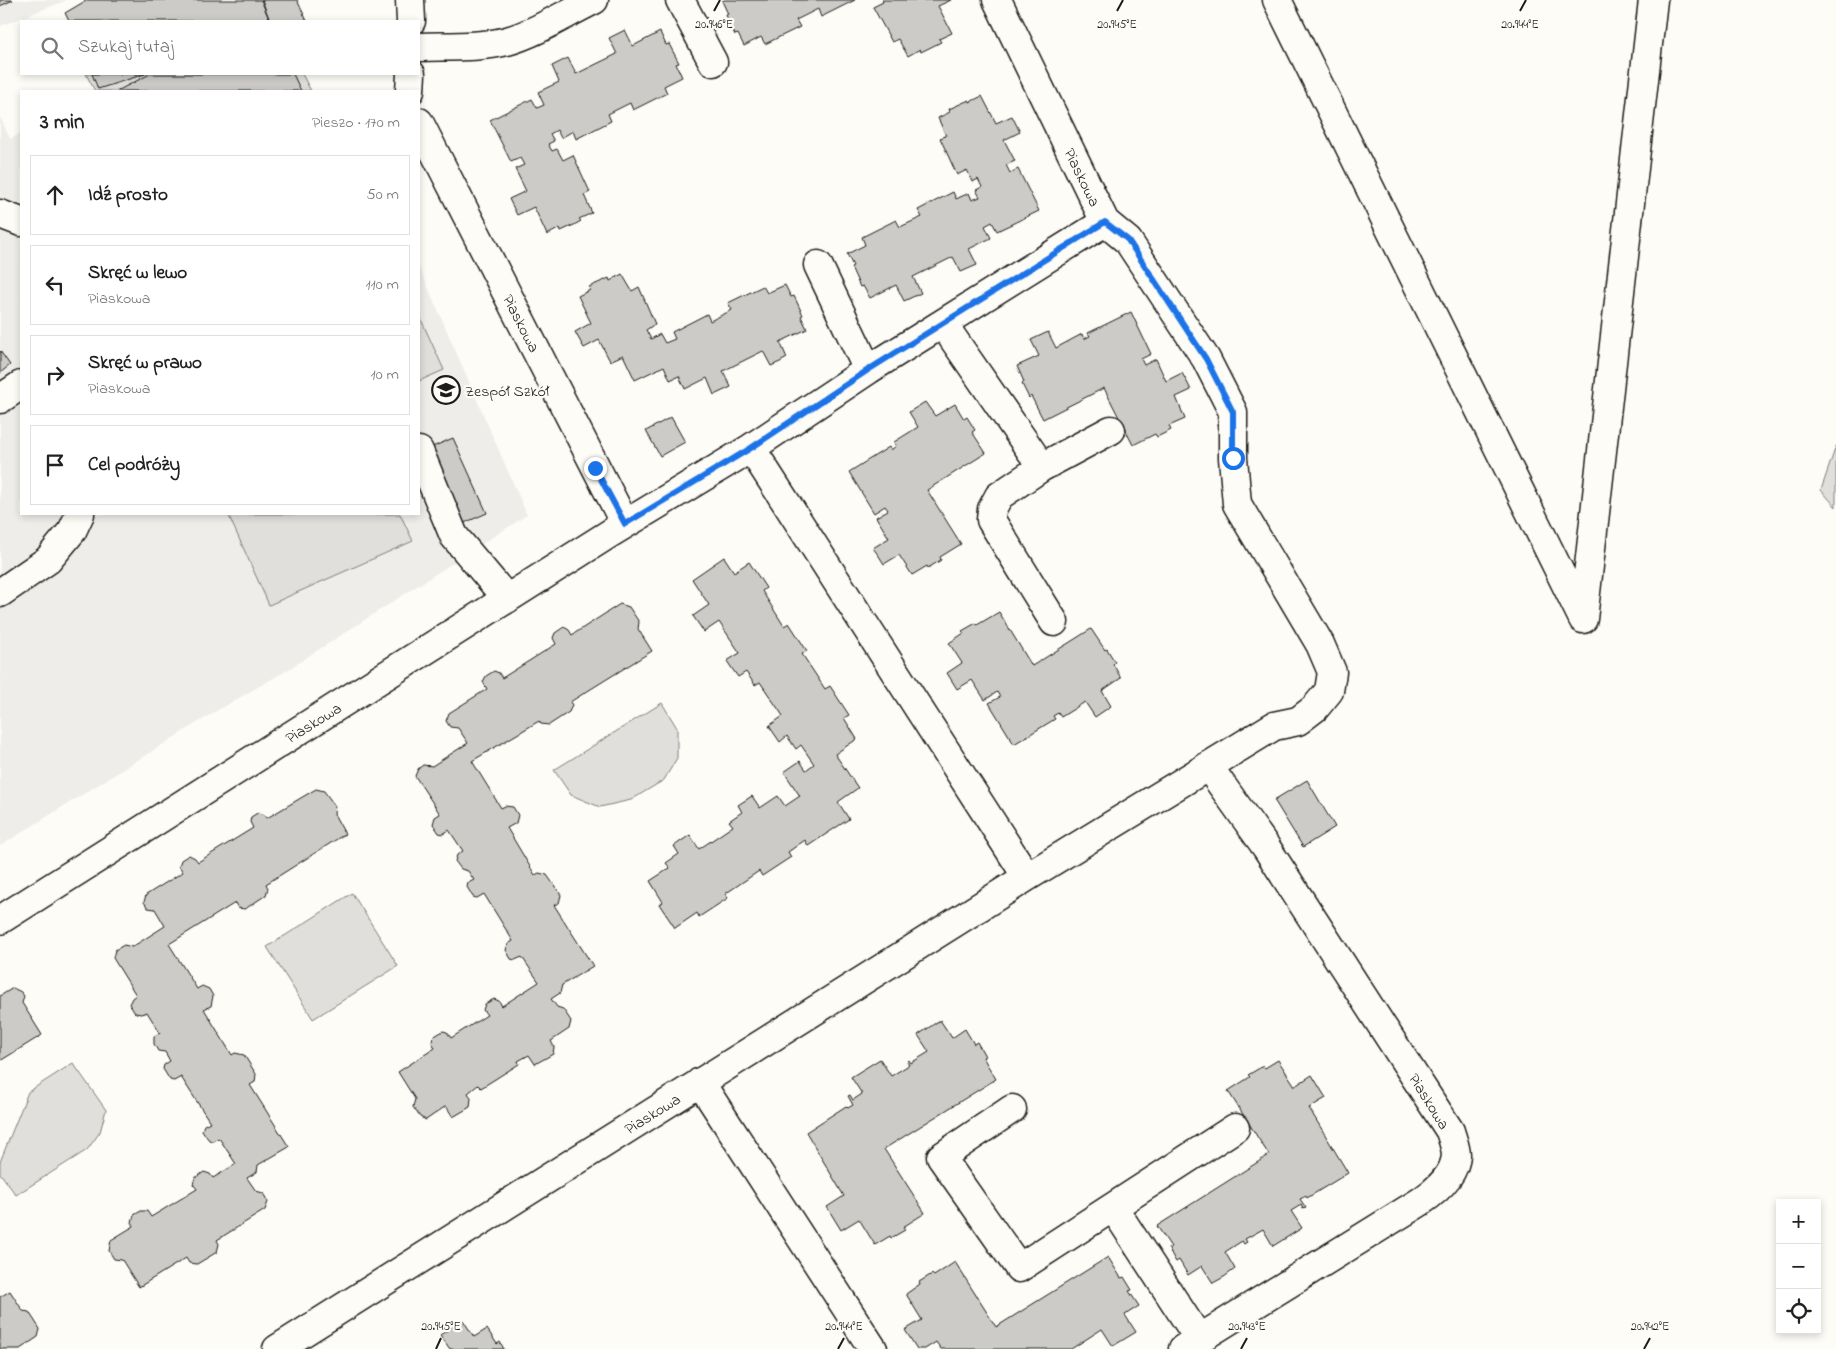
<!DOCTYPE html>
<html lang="pl">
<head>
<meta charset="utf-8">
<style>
  body { margin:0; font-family:"Indie Flower",sans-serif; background:#f2f2f2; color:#222 }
  .controls { position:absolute; right:15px; bottom:15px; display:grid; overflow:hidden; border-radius:0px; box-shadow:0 2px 8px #0003 }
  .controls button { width:45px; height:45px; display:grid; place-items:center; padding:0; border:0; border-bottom:1px solid #e0e0e0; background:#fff; color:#222; font:25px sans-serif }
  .stop { position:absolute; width:15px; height:15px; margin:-11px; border:4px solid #1a73e8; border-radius:50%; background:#fff }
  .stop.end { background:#1a73e8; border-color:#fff; box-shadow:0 1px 5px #0008 }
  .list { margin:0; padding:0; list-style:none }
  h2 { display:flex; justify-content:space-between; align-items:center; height:65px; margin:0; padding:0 20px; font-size:21px }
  h2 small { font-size:16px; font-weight:400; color:#767676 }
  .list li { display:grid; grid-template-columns:32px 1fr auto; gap:15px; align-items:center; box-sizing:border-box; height:80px; margin:0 10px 10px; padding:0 10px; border:1px solid #e0e0e0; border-radius:0px }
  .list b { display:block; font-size:19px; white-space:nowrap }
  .list p { margin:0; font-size:16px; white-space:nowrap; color:#767676 }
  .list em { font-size:16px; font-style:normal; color:#767676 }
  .icon { flex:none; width:28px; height:28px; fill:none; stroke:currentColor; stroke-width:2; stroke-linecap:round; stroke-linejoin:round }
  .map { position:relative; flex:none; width:1836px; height:1349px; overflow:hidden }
  .search { position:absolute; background:#fff; box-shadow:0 2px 8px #0003; left:20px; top:20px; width:400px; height:55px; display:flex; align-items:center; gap:12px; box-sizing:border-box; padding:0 18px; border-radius:0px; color:#767676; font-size:19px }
  .panel { position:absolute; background:#fff; box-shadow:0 2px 8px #0003; left:20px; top:90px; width:400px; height:425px; border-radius:0px }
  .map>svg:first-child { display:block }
  .built { fill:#eeede9 }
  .green { fill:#e0dfdb; stroke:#7e7e7c }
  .building { fill:#cccbc8; stroke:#1c1c1c }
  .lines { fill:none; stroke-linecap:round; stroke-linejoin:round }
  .minor-casing { stroke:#1c1c1c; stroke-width:31 }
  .minor { stroke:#fdfcf7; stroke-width:28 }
  .route { stroke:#1a73e8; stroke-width:6 }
  .ticks { fill:none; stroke:#1c1c1c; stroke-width:2 }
  .labels { text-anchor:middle; stroke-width:4.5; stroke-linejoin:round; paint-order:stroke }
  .street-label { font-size:16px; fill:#1c1c1c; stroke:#fdfcf7 }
  .poi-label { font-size:16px; fill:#1c1c1c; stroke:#fdfcf7; text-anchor:start }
  .ticks-label { font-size:12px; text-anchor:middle; fill:#1c1c1c; stroke:#fdfcf7; stroke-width:4.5; stroke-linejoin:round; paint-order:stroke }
</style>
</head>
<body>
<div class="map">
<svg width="1836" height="1349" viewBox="0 0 1836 1349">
  <rect width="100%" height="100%" fill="#fdfcf7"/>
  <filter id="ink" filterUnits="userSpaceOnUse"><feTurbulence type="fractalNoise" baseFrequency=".02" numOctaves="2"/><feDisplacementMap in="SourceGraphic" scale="10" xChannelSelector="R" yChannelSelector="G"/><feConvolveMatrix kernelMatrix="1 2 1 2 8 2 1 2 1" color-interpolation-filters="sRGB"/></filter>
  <g filter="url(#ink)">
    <path class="built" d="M0,0H67L0,26Z
      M0,117L10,139L21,133V514H419V267L527,515L284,672L218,710L0,846Z"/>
    <path class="green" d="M86,74H302L311,91H95Z
      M419,315L444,370L419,381Z
      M1836,446V507L1821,490Z
      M228,514H400L413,541L269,605Z
      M662,703L677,728V758L664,780L631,800L600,807L571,795L554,770Z
      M352,893L398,966L313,1019L267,947Z
      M73,1063L106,1110L100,1132L87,1150L16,1195L0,1173V1162L28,1092Z"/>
    <path class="building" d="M0,0H13L0,6Z
      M87,0H261L269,19L264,21H69L65,13Z
      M262,0H297L307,21H270Z
      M725,0H855L821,17L818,9L796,20L800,27L765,44L761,37L744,46L738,34L735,35L726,15L728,14L722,1Z
      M882,0H951L938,6L952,33L939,39L941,42L921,52L920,49L908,56L898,39L892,42L873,7L883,2Z
      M625,30L633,46L660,32L666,45L669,44L679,63L676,64L682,77L664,86L667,93L633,110L630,103L608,114L611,121L576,139L573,131L561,138L557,130L550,134L554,141L548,144L552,151L557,149L563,160L573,155L590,192L584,195L592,213L579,219L581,221L574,225L561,231L560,228L547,235L534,207L517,215L509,199L526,191L515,169L524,165L520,158L511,162L490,120L532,99L537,108L544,105L538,92L559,82L552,66L568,58L576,74L617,54L609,38Z
      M92,74H145L98,89Z
      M150,74H293L301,91H117Z
      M982,96L996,123L1012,116L1020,132L1004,140L1015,161L1006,165L1010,173L1018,169L1039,211L997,231L992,222L985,226L991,238L969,249L977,265L961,272L953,257L913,277L921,293L904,301L896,285L870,298L863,286L860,287L851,267L853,266L847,254L865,245L862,237L896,220L900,227L922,217L918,210L953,192L956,199L969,193L972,200L980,197L976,190L982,187L978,179L973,182L967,170L957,175L940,138L946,136L938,118L950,112L949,109L969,100L970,102Z
      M622,274L632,291L639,287L655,324L646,330L651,339L660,334L665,343L675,339L672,332L707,314L710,321L732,310L728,303L763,286L767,293L785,285L791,297L794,296L803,315L801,316L807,329L780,342L787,358L780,362L771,366L763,351L723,371L731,387L714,395L707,378L685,389L679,376L670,380L664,366L635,380L623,355L610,361L599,340L584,348L575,332L591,323L578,296L590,290L589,287L609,278L610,281Z
      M1131,312L1151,354L1141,359L1144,365L1156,359L1166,381L1182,373L1187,382L1191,390L1176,397L1185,419L1169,426L1171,430L1157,437L1155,434L1133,445L1104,388L1043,419L1031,396L1029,398L1022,384L1024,382L1017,366L1039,356L1031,340L1048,332L1056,348L1082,334L1084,339L1090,336L1088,333Z
      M0,351L10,365L0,373Z
      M925,402L935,416L955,404L964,419L967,417L975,430L972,432L986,453L927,490L961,544L940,557L941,560L928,568L927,566L912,575L899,555L884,564L879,556L873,548L889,538L876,517L888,510L885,506L874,513L849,472L889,447L891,450L896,446L894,442L918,427L909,412Z
      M671,417L685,442L660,456L646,431Z
      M453,438L487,513L462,524L428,449Z
      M724,557L734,572L749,562L766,588L762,591L784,626L789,623L807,651L802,654L825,689L830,686L849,715L844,718L857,739L835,754L858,788L838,802L849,819L808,846L805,840L788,852L791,857L762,876L759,871L725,894L728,898L699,917L697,913L675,928L659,904L663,902L650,881L670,868L666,863L679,854L674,846L690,835L699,849L733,826L729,821L742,812L738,805L752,796L760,808L778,796L785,806L800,796L784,772L800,761L806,770L814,764L801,745L796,749L787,736L780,742L769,726L783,716L760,682L755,685L746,672L738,677L733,670L727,661L740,653L719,622L704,632L693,616L709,605L692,579Z
      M620,604L629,607L639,622L638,629L652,651L570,702L572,705L569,712L549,725L541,724L539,721L472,761L501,808L505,806L513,807L518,815L516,823L507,828L535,875L539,873L547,875L561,895L559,903L554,905L593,966L562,985L560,993L551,999L557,1007L563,1009L571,1021L569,1029L551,1041L554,1047L553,1054L535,1064L529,1055L518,1061L519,1064L481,1088L478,1085L468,1093L471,1098L470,1107L453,1117L446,1106L426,1120L420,1117L413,1107L415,1099L398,1072L435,1048L432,1042L433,1037L443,1031L447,1032L451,1038L487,1015L483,1010L485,1004L494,999L499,1001L502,1006L539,982L522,957L515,960L511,959L506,950L508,944L513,941L484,894L477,898L473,897L467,887L468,883L474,880L468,871L461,869L455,861L457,855L463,851L449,830L443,834L439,833L433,824L435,817L440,814L415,776L418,769L423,765L432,766L468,743L458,728L450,727L446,721L449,713L487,689L483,682L486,676L494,671L499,673L502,678L556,644L553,638L555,633L564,627L569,630L572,635Z
      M999,612L1032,666L1091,629L1105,650L1107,649L1115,662L1113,664L1121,678L1102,691L1111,706L1095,717L1085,702L1061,717L1058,713L1053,716L1055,719L1014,744L989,703L1000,697L997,692L985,700L972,680L957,689L947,673L962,663L949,643L964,633L962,631L976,623L977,625Z
      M1307,780L1335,827L1303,847L1274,800Z
      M316,789L324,791L335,806L334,814L345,834L266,884L268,888L266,895L245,909L238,908L235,903L169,944L197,989L202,986L209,989L213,996L211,1006L204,1009L232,1055L235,1053L244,1055L256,1074L255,1082L250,1085L289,1147L258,1165L257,1172L247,1178L256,1191L263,1193L268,1202L265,1210L217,1240L219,1244L217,1252L197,1264L189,1263L186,1258L139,1287L122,1260L114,1259L109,1251L111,1240L134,1226L132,1222L134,1215L141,1211H147L151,1217L197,1189L193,1184L195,1178L204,1172L210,1174L213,1178L236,1164L219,1138L212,1141L209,1140L206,1136L202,1130L204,1125L210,1122L181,1077L174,1081L170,1080L163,1069L164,1065L170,1061L165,1052L158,1051L154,1044V1036L160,1033L147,1012L141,1014L135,1013L129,1004L132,998L136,995L113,958L115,950L124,945L132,947L165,926L155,909L148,908L144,902L146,895L183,872L179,866L181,860L189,855L195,858L198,862L253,828L250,822L251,817L259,812L267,818Z
      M13,988L21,992L24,996L22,1003L42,1035L0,1061V996Z
      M940,1020L952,1038L965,1029L974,1044L977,1042L985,1056L983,1057L988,1066L996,1079L884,1149L925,1213L903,1227L905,1230L891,1238L890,1236L875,1245L859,1219L841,1230L827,1207L844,1196L806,1132L846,1106L848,1108L853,1105L848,1096L850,1095L853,1100L862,1094L851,1077L880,1059L891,1076L909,1065L907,1062L909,1060L911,1063L929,1052L918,1035Z
      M1278,1060L1295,1086L1312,1075L1326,1098L1309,1108L1348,1173L1307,1198L1306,1196L1300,1199L1306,1208L1303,1209L1301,1205L1291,1211L1302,1228L1273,1246L1263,1229L1245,1239L1247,1242L1244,1244L1242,1241L1225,1252L1235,1269L1224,1277L1213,1283L1202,1266L1188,1275L1179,1260L1176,1262L1168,1248L1171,1247L1157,1226L1269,1155L1228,1091L1250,1077L1248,1075L1263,1066L1265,1068Z
      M1108,1257L1121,1278L1124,1277L1132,1290L1129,1291L1139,1306L1125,1315L1136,1332L1113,1346L1102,1329L1071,1349H941L936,1342L925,1349H917L905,1330L922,1320L906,1294L920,1284L919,1282L932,1274L934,1276L955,1262L996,1327Z
      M10,1291L23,1311L29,1312L40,1329L38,1337L20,1349H0V1297Z
      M463,1320L474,1337L487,1329L497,1344L500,1342L504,1349H450L440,1335Z"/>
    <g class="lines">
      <defs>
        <path id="minor" d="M410,0L411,21
          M680,0L713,62
          M1277,0L1583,619L1653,0
          M419,47C447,46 479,48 507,41C536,33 567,13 594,0
          M410,91L411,74
          M419,122L625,524
          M0,214L21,222
          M818,265L868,370
          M943,324L1042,467L1111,430
          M0,399L21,385
          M751,448L1027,877
          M419,451L454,536L507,599
          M1042,467L999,496L992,509L991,520L1054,622
          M0,593L48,560L72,531L80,514
          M0,920L609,534L751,448L868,370L1105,222L997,0
          M700,1082L873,1349
          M1012,1109L941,1157L1019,1268L1113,1207
          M1199,1339L1113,1207L1235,1128
          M277,1349L1027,877L1274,726L1298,721L1315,708L1329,691L1332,672L1320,644L1237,504L1233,458V412L1206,359L1128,241L1105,222
          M1183,1349L1420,1202C1435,1192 1455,1175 1456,1155C1456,1148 1452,1138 1450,1131L1266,847L1208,766"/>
      </defs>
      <use href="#minor" class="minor-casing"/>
      <use href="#minor" class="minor"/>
    </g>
  </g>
  <g class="lines" filter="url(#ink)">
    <path class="route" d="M595,468L625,524L751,448L868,370L1105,222L1128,240L1206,359L1233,412V458"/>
  </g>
  <path class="ticks" d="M714,11L720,0M1117,11L1123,0M1520,11L1526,0M436,1349L441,1338M838,1349L844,1338M1241,1349L1247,1338M1644,1349L1650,1338"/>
  <defs>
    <symbol id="school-ring" viewBox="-11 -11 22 22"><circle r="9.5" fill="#fdfcf7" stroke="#1c1c1c" stroke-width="1.5"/><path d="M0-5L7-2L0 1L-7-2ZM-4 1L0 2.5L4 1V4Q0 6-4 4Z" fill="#1c1c1c"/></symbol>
  </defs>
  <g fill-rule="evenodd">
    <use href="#school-ring" x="430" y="374" width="32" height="32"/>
  </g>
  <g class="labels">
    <g class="street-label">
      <text transform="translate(1083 177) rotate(64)" y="6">Piaskowa</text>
      <text transform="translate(522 323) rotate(63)" y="6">Piaskowa</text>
      <text transform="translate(313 722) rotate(-32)" y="6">Piaskowa</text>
      <text transform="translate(1430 1101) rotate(58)" y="6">Piaskowa</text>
      <text transform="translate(652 1113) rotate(-32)" y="6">Piaskowa</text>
    </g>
    <g class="poi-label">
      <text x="465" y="396">Zespół Szkół</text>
    </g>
  </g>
  <g class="ticks-label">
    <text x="714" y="28">20.946°E</text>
    <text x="1117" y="28">20.945°E</text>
    <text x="1520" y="28">20.944°E</text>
    <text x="441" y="1330">20.945°E</text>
    <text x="844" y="1330">20.944°E</text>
    <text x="1247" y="1330">20.943°E</text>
    <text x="1650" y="1330">20.942°E</text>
  </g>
</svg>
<div class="controls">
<button>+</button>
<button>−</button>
<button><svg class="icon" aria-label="locate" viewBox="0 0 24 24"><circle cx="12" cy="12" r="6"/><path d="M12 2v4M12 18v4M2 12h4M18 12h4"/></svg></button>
</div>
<div class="stop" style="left:1233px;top:458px"></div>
<div class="stop end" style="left:595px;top:468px"></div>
<div class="search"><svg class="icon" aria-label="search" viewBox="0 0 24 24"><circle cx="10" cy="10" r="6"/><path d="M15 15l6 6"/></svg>Szukaj tutaj</div>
<section class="panel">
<h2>3 min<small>Pieszo · 170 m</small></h2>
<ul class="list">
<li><svg class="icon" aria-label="ahead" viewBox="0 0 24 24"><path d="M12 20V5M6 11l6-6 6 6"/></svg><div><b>Idź prosto</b></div><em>50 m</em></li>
<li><svg class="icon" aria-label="left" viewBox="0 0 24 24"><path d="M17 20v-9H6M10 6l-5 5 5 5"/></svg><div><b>Skręć w lewo</b><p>Piaskowa</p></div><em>110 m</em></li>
<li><svg class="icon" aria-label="right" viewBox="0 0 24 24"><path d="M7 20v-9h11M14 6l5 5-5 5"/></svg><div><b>Skręć w prawo</b><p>Piaskowa</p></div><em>10 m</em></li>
<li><svg class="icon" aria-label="arrive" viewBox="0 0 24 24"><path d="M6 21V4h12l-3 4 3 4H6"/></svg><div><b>Cel podróży</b></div></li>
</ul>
</section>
</div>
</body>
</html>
